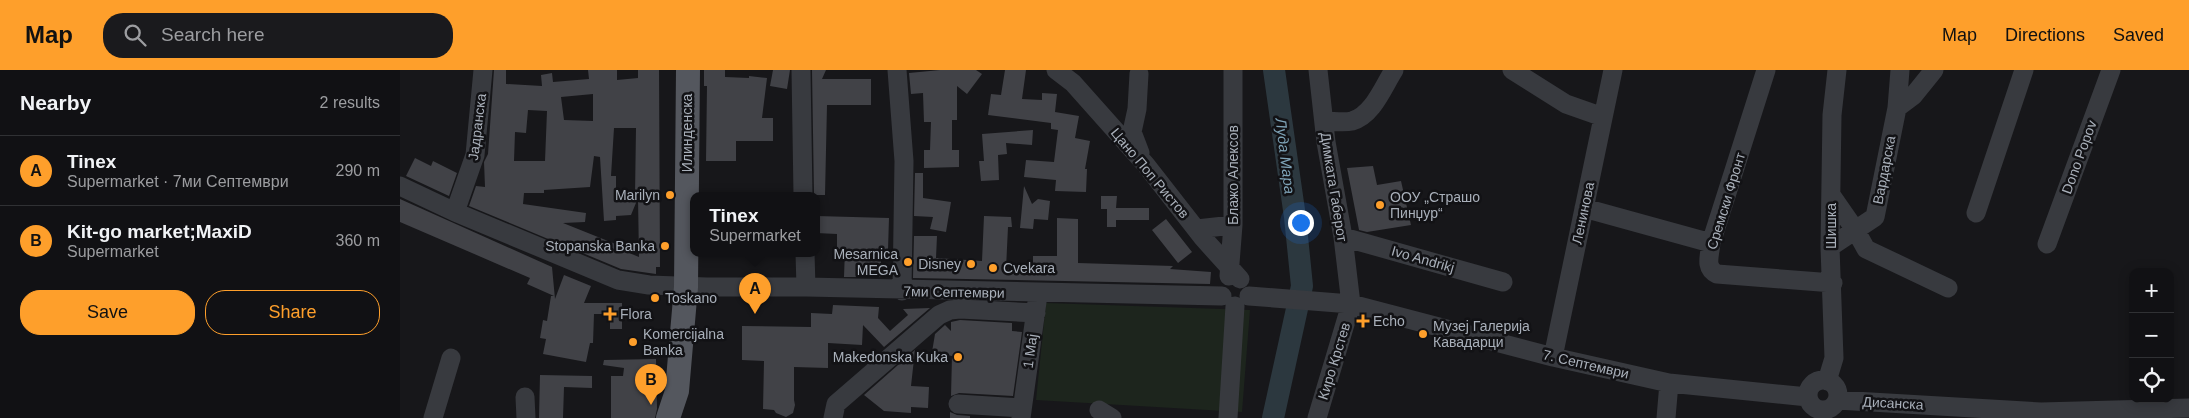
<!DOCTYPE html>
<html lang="en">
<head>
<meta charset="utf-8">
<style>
  body { margin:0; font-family:Helvetica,sans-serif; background:#1a1a1d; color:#f1f3f6 }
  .controls { position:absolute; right:15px; bottom:15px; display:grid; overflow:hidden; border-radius:10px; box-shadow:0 2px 12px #0003 }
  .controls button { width:45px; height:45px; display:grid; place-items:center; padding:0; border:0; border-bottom:1px solid #303134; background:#111114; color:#f1f3f6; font:25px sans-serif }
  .you { position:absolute; left:900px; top:152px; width:18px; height:18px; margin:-12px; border:4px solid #fff; border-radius:50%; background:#1a73e8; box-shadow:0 0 0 8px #1a73e833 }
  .badge { display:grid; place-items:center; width:32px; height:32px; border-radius:50%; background:#fe9f2b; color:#111; font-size:16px; font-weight:700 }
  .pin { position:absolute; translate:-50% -41px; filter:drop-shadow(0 1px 2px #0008) }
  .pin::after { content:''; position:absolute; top:26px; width:18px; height:15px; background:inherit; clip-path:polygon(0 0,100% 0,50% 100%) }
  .popup { position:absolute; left:290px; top:122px; width:130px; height:65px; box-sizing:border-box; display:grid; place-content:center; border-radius:10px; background:#111114; filter:drop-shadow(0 1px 4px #0005); font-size:16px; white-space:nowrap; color:#9c9da0 }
  .popup b { font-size:19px; color:#f1f3f6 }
  .popup::after { content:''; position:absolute; left:50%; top:100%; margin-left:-10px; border:10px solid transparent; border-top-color:#111114 }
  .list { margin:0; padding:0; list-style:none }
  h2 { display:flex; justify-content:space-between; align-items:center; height:65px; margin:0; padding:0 20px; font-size:21px }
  h2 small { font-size:16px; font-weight:400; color:#9c9da0 }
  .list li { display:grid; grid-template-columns:32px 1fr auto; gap:15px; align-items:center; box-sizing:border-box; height:70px; padding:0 20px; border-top:1px solid #303134 }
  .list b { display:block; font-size:19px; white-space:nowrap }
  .list p { margin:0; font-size:16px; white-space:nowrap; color:#9c9da0 }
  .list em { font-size:16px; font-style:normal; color:#9c9da0 }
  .actions { display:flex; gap:10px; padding:15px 20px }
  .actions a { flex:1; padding:11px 0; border:1px solid #fe9f2b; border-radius:20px; text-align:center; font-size:18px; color:#fe9f2b }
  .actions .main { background:#fe9f2b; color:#111 }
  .icon { flex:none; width:28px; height:28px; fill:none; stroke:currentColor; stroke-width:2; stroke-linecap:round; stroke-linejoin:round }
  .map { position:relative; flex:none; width:1789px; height:348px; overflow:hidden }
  header { display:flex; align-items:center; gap:30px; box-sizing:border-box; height:70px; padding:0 25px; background:#fe9f2b; color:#111 }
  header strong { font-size:24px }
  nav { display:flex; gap:28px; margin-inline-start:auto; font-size:18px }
  .search { width:350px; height:45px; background:#1a1a1d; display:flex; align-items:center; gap:12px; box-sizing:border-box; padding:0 18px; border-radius:20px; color:#9c9da0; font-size:19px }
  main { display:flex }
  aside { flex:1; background:#111114 }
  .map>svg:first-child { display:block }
  .green { fill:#1d251d }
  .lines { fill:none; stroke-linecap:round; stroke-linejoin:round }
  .river { stroke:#2c383f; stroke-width:22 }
  .building { fill:#414247; fill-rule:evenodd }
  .minor { stroke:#383a3f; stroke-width:19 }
  .major { stroke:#54575e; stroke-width:24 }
  .poi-dot { fill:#fe9f2b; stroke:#121215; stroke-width:2 }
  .labels { text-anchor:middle; stroke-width:5; stroke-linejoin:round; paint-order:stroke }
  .street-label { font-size:14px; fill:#a9b0ba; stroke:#121215 }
  .poi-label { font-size:14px; fill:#a9b0ba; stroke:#121215; text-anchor:start }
  .water-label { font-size:15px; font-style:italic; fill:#7ea3b7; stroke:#121215 }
</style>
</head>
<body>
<header>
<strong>Map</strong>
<div class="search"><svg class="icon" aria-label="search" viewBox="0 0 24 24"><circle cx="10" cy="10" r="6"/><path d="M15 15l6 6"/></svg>Search here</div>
<nav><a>Map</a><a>Directions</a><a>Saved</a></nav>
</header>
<main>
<aside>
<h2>Nearby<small>2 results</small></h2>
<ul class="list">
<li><span class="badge">A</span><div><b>Tinex</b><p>Supermarket · 7ми Септември</p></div><em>290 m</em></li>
<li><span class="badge">B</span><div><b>Kit-go market;MaxiD</b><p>Supermarket</p></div><em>360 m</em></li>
</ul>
<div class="actions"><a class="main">Save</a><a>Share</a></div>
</aside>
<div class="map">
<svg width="1789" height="348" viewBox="0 0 1789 348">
  <rect width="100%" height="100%" fill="#17171a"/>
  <path class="green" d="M646,233L850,240L842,342L636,330Z"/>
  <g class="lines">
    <path class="river" d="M873,348L902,216L895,147L874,0"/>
  </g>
  <path class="building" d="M94,0H106V14L142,16L141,5L152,3L153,12L189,9L188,0H217V10L238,8V0H259L260,197H256V204L221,199L173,179L174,177L165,176L69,136L76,116L85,117L84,92L88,84ZM193,24V51L164,50L161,27ZM128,40L147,41L145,91H114L115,62L126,63ZM214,58H236L235,125L216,126V106H211ZM194,86L200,87L204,151L216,150V146L231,145L238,128L239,187L217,178L218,175L163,153L185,152L186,143L123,134L124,123H144V120L190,117Z
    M304,0H325V7L349,8V6L367,8L362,48H373V71H336V91H306L307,16H304Z
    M373,0H390L387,19L370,16Z
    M412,0H426L422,9H471V35H427L425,125H414Z
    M540,0H576L582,4L567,24L557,16V50H552V80H559V97L524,98V80H530L531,52H524L523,23L511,24L509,3Z
    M605,0H626L622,29L642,30V23L657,24L655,42L679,46L675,68L690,71L685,99H687L686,122L655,121L656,110L624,107L626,90L654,92L658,60L651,59V53L588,45L591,24L601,25Z
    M633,60L632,75L606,73L607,84L598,85L599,110L581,111L579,91H584L582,64Z
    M15,88L31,96L33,91L57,103L49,126L6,106Z
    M973,96L977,115L1001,111L1011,155L967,162L959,160L947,98Z
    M515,103H523V128L551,132L546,162L530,159L533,147L514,146Z
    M624,116L632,134L638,129L650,131L648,150L634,149L633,159L620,158Z
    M701,126H717L716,138H749V150H716V157H707V139H701Z
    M0,129L152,197L155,229L164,205L191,216L184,233H222V259H210V244H194L193,273H190L186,292L143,284L146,269L140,268L143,250L147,251L151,226H154L127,214L130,208L0,152Z
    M416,146L489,148L488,180H481V207H444L445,179H437V164L416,163Z
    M584,146L611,147L612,157H608L606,199H633V186H657V148L678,149V193L773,196L770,199L811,202L810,214L513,208L514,166H537L536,188L582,191Z
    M766,149L792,182L778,193L752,160Z
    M433,235L479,237L478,248L490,261L508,245L503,239L530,238L484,277L463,255L462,275L428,273V298L394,297V330L395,335L393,343L386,347L376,343L374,340L363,339L364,291L342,290V256L411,257V243L432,244Z
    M560,250L612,253V261L622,262L613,326L559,323L551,326L552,286L532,282L535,264L545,255L551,261V252Z
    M515,280L511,316L529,317L528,338L511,337V343L484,341L464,325Z
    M256,289L257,339L255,348H211V306H223L224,298L203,295L204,290Z
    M140,305L192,306V318L164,317L163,348H139Z
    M550,342L557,345L570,346V348H550Z"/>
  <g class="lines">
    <path class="minor" d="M401,0L403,125
      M497,0L504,91L502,221
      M656,0L673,13L746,95L803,168L840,209
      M1112,0L1166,34L1203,47
      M1366,0L1311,173C1310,185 1304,198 1317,204L1433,213
      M739,4L737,39L732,62L740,83
      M1497,38L1513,26L1534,0
      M924,51C933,51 944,53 952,51C973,45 983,17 994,0
      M0,116L55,142L218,210L249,215L307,217H406L822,226
      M1431,125L1456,161L1466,179L1548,218
      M1184,138L1311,173
      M55,142L75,85L83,0
      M1576,143L1624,0
      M797,159L833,155
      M943,167L1103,212
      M1647,174L1711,0
      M1430,177L1475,147L1497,38L1500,0
      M405,183L406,217
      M829,206L833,155V0
      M849,226L951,234L1153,287L1269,313L1408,327
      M1153,287L1213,0
      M1408 325a15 15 0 1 1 30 0a15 15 0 1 1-30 0Z
      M1427,311L1434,288L1430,177L1432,45L1437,0
      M125,327L126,348
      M1437,330L1641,342L1789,338
      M558,334L622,338
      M699,340L712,348
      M33,348L51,288
      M433,348L436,334L539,245L550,240L560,239L636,243
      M621,348L637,232
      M828,348L835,236
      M917,348L951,234L943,167L926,72L918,0
      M1266,348L1269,313"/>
    <path class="major" d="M268,348L277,321L286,217L288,0"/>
  </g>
  <g class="poi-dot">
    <circle cx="270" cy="125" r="5"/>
    <circle cx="980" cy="135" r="5"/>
    <circle cx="265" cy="176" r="5"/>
    <circle cx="508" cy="192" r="5"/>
    <circle cx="571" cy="194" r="5"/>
    <circle cx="593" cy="198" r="5"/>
    <circle cx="255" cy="228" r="5"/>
    <path d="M207.5 236.5h5v5h5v5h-5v5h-5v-5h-5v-5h5z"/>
    <path d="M960.5 243.5h5v5h5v5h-5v5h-5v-5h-5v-5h5z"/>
    <circle cx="1023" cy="264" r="5"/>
    <circle cx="233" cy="272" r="5"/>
    <circle cx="558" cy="287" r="5"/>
  </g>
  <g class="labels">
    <g class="street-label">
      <text transform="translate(77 57) rotate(-83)" y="5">Јадранска</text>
      <text transform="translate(287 63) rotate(-90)" y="5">Илинденска</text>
      <text transform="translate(1679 87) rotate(-70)" y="5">Dono Popov</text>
      <text transform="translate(1484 100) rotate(-79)" y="5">Вардарска</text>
      <text transform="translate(750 103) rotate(50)" y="5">Цано Поп Ристов</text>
      <text transform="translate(833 105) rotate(-90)" y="5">Блажо Алексов</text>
      <text transform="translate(934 117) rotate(81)" y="5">Димката Габерот</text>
      <text transform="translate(1326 131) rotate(-73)" y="5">Сремски Фронт</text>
      <text transform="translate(1183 143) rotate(-78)" y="5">Ленинова</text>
      <text transform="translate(1431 156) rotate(-90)" y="5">Шишка</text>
      <text transform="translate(1023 189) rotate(16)" y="5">Ivo Andrikj</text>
      <text transform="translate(554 222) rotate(1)" y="5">7ми Септември</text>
      <text transform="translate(630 281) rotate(-82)" y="5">1 Maj</text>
      <text transform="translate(934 291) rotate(-73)" y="5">Киро Крстев</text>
      <text transform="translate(1186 294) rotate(13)" y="5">7. Септември</text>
      <text transform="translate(1493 333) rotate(3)" y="5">Дисанска</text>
    </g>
    <g class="poi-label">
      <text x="260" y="130" text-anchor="end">Marilyn</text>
      <text x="990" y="132">ООУ „Страшо<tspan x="990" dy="16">Пинџур“</tspan></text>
      <text x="255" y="181" text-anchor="end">Stopanska Banka</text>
      <text x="498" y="189" text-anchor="end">Mesarnica<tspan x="498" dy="16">MEGA</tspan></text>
      <text x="561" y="199" text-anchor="end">Disney</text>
      <text x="603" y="203">Cvekara</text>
      <text x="265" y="233">Toskano</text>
      <text x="220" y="249">Flora</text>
      <text x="973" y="256">Echo</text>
      <text x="1033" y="261">Музеј Галерија<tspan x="1033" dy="16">Кавадарци</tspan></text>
      <text x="243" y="269">Komercijalna<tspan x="243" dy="16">Banka</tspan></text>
      <text x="548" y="292" text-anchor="end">Makedonska Kuka</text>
    </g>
    <g class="water-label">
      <text transform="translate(885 86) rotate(83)" y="5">Луда Мара</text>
    </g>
  </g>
</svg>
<div class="controls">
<button>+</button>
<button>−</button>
<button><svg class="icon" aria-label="locate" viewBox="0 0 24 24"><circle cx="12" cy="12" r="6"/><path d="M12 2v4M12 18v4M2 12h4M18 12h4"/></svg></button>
</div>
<div class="you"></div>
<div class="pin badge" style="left:355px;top:244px">A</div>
<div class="popup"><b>Tinex</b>Supermarket</div>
<div class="pin badge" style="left:251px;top:335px">B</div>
</div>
</main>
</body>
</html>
